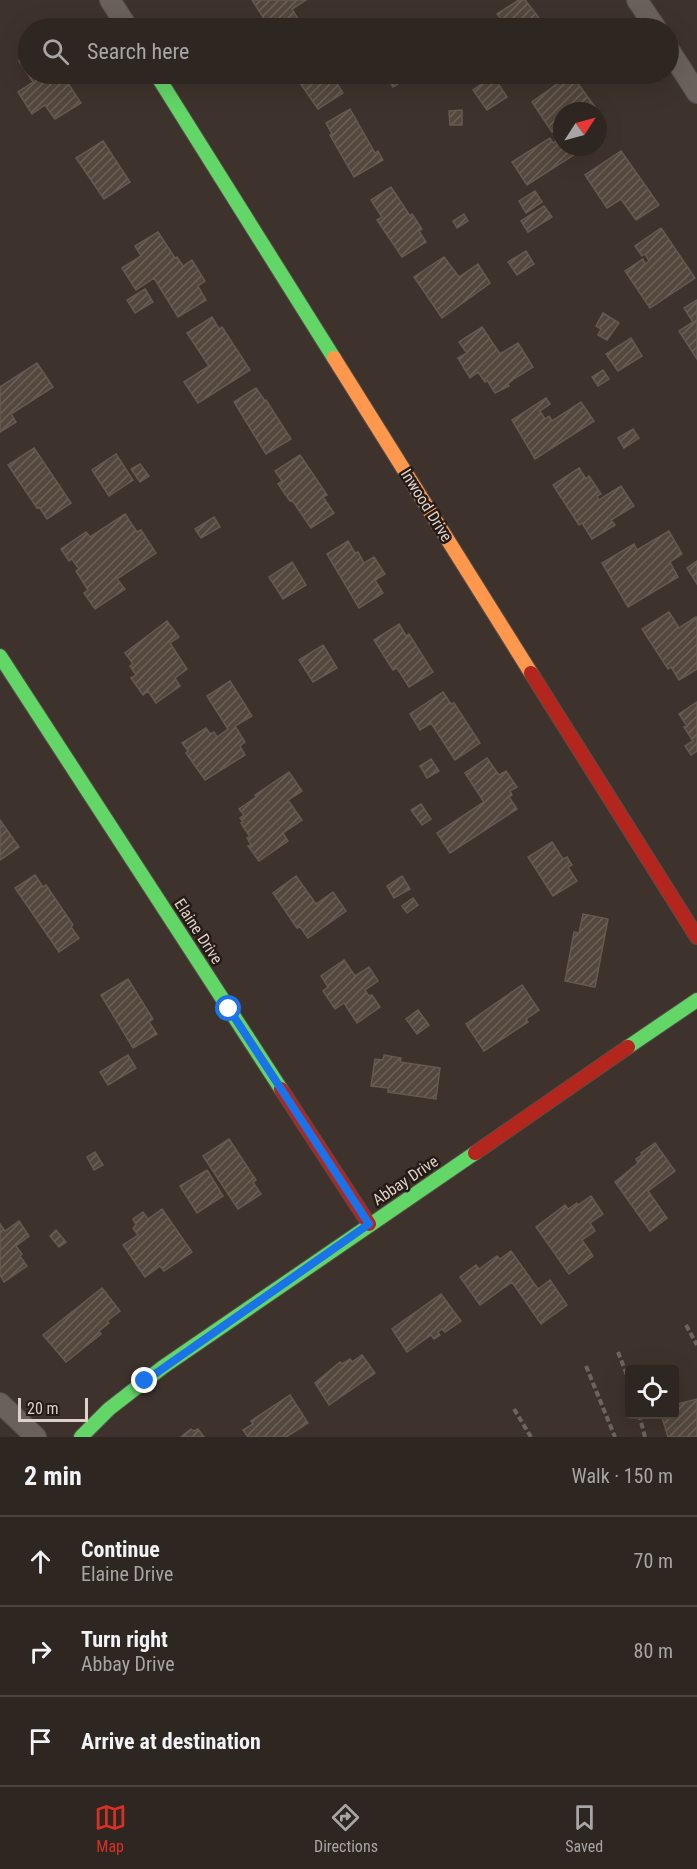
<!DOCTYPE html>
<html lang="en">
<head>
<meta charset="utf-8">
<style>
  body { margin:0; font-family:"Roboto Condensed",sans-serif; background:#362e2a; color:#f1f3f6 }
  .controls { position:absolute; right:18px; bottom:18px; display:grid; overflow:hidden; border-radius:6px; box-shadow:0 6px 24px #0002 }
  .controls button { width:54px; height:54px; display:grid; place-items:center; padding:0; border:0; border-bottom:2px solid #49433f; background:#2e2621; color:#f1f3f6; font:30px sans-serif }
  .compass { position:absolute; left:553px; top:102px; width:54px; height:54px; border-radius:50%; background:#2e2621; box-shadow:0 6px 24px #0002; rotate:54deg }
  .scale { position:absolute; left:18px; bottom:15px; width:70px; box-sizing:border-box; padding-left:6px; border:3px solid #dfd0c9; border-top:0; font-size:16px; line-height:21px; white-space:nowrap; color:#dfd0c9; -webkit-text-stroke:4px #251b15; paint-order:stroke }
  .stop { position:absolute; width:18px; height:18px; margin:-14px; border:4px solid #1a73e8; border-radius:50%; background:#fff }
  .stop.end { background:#1a73e8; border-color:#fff; box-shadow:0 2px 6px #0008 }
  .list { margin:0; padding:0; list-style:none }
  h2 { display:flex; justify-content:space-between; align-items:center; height:78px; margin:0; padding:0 24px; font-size:26px }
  h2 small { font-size:20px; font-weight:400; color:#a7a5a5 }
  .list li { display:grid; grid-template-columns:39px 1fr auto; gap:18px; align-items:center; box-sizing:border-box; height:90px; padding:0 24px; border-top:2px solid #49433f }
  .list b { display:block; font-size:22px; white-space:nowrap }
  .list p { margin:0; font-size:20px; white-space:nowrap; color:#a7a5a5 }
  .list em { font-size:20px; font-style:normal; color:#a7a5a5 }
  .icon { flex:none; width:33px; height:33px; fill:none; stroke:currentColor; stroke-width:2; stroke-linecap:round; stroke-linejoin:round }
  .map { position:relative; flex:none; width:697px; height:1437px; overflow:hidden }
  .search { position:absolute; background:#2e2621; box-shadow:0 6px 24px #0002; left:18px; right:18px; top:18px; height:66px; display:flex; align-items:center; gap:15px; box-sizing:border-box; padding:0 21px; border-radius:33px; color:#a7a5a5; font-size:22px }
  .sheet { height:348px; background:#2e2621 }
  nav { display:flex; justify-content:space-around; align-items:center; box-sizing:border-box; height:84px; border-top:2px solid #49433f; background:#2e2621; font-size:16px; color:#a7a5a5 }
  nav a { display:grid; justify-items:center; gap:3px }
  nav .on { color:#d93025 }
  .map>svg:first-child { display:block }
  .building { fill:url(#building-hatch); stroke:#645a53; stroke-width:1.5 }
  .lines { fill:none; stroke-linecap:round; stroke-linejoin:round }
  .street-casing { stroke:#584e49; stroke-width:22 }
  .fast-casing { stroke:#584e49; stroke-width:16 }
  .slow-casing { stroke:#584e49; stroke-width:16 }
  .jam-casing { stroke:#584e49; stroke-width:16 }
  .path { stroke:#6d6460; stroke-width:4; stroke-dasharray:6 3; stroke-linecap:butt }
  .street { stroke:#6a615c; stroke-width:20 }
  .fast { stroke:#63d668; stroke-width:14 }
  .slow { stroke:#ff974d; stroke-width:14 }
  .jam { stroke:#b3261e; stroke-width:14 }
  .route { stroke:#1a73e8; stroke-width:8 }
  .labels { text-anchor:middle; stroke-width:5; stroke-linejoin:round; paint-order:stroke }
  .street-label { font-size:16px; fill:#dfd0c9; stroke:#251b15 }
</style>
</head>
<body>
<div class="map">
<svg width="697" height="1437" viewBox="0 0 697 1437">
  <defs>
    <pattern id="building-hatch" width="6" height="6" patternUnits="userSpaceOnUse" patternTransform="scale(1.5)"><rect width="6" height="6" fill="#54483e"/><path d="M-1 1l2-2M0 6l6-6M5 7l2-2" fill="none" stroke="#6c6159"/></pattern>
  </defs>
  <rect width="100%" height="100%" fill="#3e322c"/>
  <path class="building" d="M252,0H306L292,9L298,19L282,28H270Z
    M519,0H525L547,28H499L505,25L497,14Z
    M28,56V74H62L81,103L55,119L45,105L32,114L18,92L33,82L19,61Z
    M296,74H331L343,93L318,109L298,80L300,78Z
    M390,74H407L409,77L393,87L386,76Z
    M571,74L598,111H562V132L559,127L552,132L532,102Z
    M493,76L507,97L487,110L473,90Z
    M350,109L375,153L378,151L383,160L354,177L330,135L332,134L326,123Z
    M462,110V125H450L449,111Z
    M562,137V147H582L583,149L527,185L512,162L550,138L553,143Z
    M103,141L130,182L104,199L76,158Z
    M621,151L659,205L636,220L621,199L607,208L585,175Z
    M391,187L410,216L412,214L422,229L419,231L426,242L402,257L377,220L382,217L371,200Z
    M535,191L542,202L526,213L519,201Z
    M544,206L552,217L528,232L521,221Z
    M464,214L468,221L457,228L453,221Z
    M661,228L695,278L650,308L625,271L643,259L645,264L649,261L645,254L642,256L635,246Z
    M158,232L175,258L177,257L183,266L192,260L205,281L198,286L206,300L178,317L154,278L136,290L122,268L141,256L135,246Z
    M526,251L534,264L517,275L508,262Z
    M444,257L459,277L478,264L490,283L442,318L414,277Z
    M145,289L153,302L135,313L127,300Z
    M697,300V359L679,331L693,322L684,308Z
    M603,313L619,323L607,340L598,335L601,329L596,326Z
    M212,317L219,329L222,327L250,370L198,403L184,382L209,366L187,333Z
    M482,327L500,354L518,343L533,367L515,378L508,384L509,386L495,393L487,380L485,382L478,372L470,378L458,358L467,353L459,342Z
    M631,338L642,356L618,371L606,354Z
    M37,363L53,387L11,414L16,422L0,432V387Z
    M603,370L609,379L598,386L592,377Z
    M256,388L265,401L266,400L291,439L266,454L234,402Z
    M546,398L550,404L540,411L545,419L549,416L552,421L581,402L594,421L535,459L512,420Z
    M633,429L639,438L624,448L618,438Z
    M34,448L71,503L47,519L39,507L37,508L8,465Z
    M116,454L133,480L109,496L92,470Z
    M300,455L327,495L323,497L334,513L311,528L292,500L290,501L278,484L282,481L275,471Z
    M140,464L149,476L140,482L131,469Z
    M579,468L586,479L589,476L601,494L597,496L599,500L621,486L634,506L611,520L615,525L592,539L582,523L579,525L553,485Z
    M125,514L137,532L141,530L156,553L117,579L125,589L95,609L84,593L88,590L76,571L79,569L72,559L69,561L61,549L86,532L90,537Z
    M214,517L220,527L201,538L195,529Z
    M669,531L682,554L670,562L678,577L628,607L602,563L634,544L637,550Z
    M348,541L355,553L358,552L364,563L374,557L385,574L375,580L383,593L359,608L327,554Z
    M697,561V584L687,568Z
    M292,562L306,585L283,599L269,577Z
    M669,612L679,628L696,617L697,620V669L679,680L671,667L668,669L642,629Z
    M167,621L179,637L170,643L187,669L175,678L180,686L156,703L148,691L143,695L131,678L136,675L130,666L133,664L125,653Z
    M399,624L406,636L409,634L433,672L409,687L397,668L393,670L374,640Z
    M323,645L337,668L313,682L299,660Z
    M230,681L252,716L235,726L245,742L240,746L245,755L205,780L186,753L188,751L182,743L206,728L210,734L214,732L217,737L228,729L207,696Z
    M443,692L451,704L454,703L480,743L455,760L431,723L420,730L410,714Z
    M697,702V751L691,755L685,746L693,741L684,727L687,726L679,714Z
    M487,758L499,775L506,771L517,787L510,791L512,795L509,797L517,809L450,853L437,833L484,802L465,773Z
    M431,759L439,771L427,778L420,766Z
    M289,772L302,791L288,800L302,820L283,833L288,841L259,861L248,846L251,845L247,838L250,837L241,823L243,822L240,818L244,815L239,809L256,797L255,795Z
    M421,804L431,819L422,825L411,810Z
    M0,820L19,847L0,860Z
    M552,842L563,859L567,857L572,865L568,867L577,881L553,896L528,857Z
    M35,875L43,887L46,885L73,925L71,927L79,938L59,952L15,888Z
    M296,876L316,904L333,892L346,911L308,938L300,927L297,928L273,893Z
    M402,876L410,889L394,898L387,886Z
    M413,898L418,905L407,913L402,906Z
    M583,914L608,919L595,987L565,981L574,932L579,933Z
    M344,960L355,976L369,967L378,981L365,990L369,996L372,995L380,1007L357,1023L344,1003L335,1009L323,991L328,987L321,976Z
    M128,979L153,1019L149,1022L157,1034L133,1048L101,995Z
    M522,985L539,1010L526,1019L528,1022L484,1051L466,1024Z
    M418,1010L429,1025L417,1034L406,1019Z
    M128,1055L136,1068L108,1085L100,1072Z
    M384,1055L401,1058L400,1062L440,1068L436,1099L388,1092V1088L371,1086L375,1059L383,1060Z
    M229,1139L256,1180L253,1182L261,1194L238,1209L203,1156Z
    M655,1143L675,1171L648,1191L667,1218L650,1231L615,1182L638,1163L636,1159L642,1155L641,1153Z
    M95,1152L103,1165L94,1170L87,1157Z
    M207,1170L223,1196L197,1213L180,1186Z
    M591,1196L603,1214L590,1223L595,1231L582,1240L593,1256L569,1274L536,1227L565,1205L568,1209L577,1203L578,1205Z
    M162,1209L192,1252L164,1271L160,1266L145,1277L123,1245L138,1235L133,1228L136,1225L133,1219L143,1212L148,1219Z
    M19,1221L29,1236L16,1246L22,1254L20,1256L27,1266L4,1282L0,1275V1224L5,1231Z
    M56,1230L66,1242L59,1247L50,1236Z
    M511,1251L538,1289L550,1280L567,1305L541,1324L512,1282L480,1305L460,1277L476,1265L479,1269L497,1256L500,1259Z
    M102,1288L120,1311L107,1321L109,1323L99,1331L101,1334L66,1362L43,1335Z
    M441,1294L461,1321L445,1332L442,1329L438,1332L440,1335L434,1339L431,1335L407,1352L392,1329Z
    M362,1355L375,1373L329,1405L315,1383L340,1362L342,1364L350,1359L352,1362Z
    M290,1395L308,1423L286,1437H248L243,1430L253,1424L251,1421Z
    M697,1399V1437H668L661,1414H674V1405Z
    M191,1429L194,1431L198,1429L204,1437H181Z"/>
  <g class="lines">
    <defs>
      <path id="street" d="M110,0L128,28
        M637,0L656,28
        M668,48L697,93
        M0,1403L36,1437"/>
      <path id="fast" d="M156,74L334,358
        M0,656L281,1089
        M628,1047L697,1000
        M81,1437L109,1409L163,1367L475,1153"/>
      <path id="slow" d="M334,358L531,673"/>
      <path id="jam" d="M531,673L697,937
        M281,1089L369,1224
        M475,1153L628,1047"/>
    </defs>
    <use href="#street" class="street-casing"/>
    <use href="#fast" class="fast-casing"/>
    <use href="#slow" class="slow-casing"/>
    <use href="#jam" class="jam-casing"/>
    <path class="path" d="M686,1325L697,1345
      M618,1352L630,1383
      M586,1366L615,1437
      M514,1409L531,1437
      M639,1414L645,1437"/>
    <use href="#street" class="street"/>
    <use href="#fast" class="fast"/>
    <use href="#slow" class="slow"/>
    <use href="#jam" class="jam"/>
  </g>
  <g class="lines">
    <path class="route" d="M145,1381L369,1224L229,1009"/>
  </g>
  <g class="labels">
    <g class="street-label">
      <text transform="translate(427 505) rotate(58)" y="6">Inwood Drive</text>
      <text transform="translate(199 931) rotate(57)" y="6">Elaine Drive</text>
      <text transform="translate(405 1180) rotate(-34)" y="6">Abbay Drive</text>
    </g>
  </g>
</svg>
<div class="controls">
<button><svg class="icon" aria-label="locate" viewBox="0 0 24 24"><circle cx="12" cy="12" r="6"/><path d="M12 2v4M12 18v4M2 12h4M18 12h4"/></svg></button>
</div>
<svg class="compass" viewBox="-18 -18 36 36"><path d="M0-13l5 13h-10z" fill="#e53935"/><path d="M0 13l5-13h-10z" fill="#a7a5a5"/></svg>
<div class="scale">20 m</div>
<div class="stop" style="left:229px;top:1009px"></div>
<div class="stop end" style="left:145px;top:1381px"></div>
<div class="search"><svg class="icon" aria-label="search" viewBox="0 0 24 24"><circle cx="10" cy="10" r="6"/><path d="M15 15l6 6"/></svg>Search here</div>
</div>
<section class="sheet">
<h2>2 min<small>Walk · 150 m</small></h2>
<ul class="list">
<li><svg class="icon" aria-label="ahead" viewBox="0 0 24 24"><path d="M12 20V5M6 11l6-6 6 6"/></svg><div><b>Continue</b><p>Elaine Drive</p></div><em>70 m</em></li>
<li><svg class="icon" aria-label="right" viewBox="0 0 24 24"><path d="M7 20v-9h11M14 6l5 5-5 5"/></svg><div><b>Turn right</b><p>Abbay Drive</p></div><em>80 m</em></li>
<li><svg class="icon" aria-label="arrive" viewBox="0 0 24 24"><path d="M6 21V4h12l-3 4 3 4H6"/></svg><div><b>Arrive at destination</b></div></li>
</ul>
</section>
<nav>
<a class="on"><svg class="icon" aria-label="map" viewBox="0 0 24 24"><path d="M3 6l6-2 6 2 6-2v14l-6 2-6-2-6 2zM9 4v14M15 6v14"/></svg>Map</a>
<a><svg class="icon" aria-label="directions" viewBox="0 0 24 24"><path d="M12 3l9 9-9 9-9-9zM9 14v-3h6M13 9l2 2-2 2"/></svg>Directions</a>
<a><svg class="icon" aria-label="saved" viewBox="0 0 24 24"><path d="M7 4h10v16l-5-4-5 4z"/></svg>Saved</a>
</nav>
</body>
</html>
